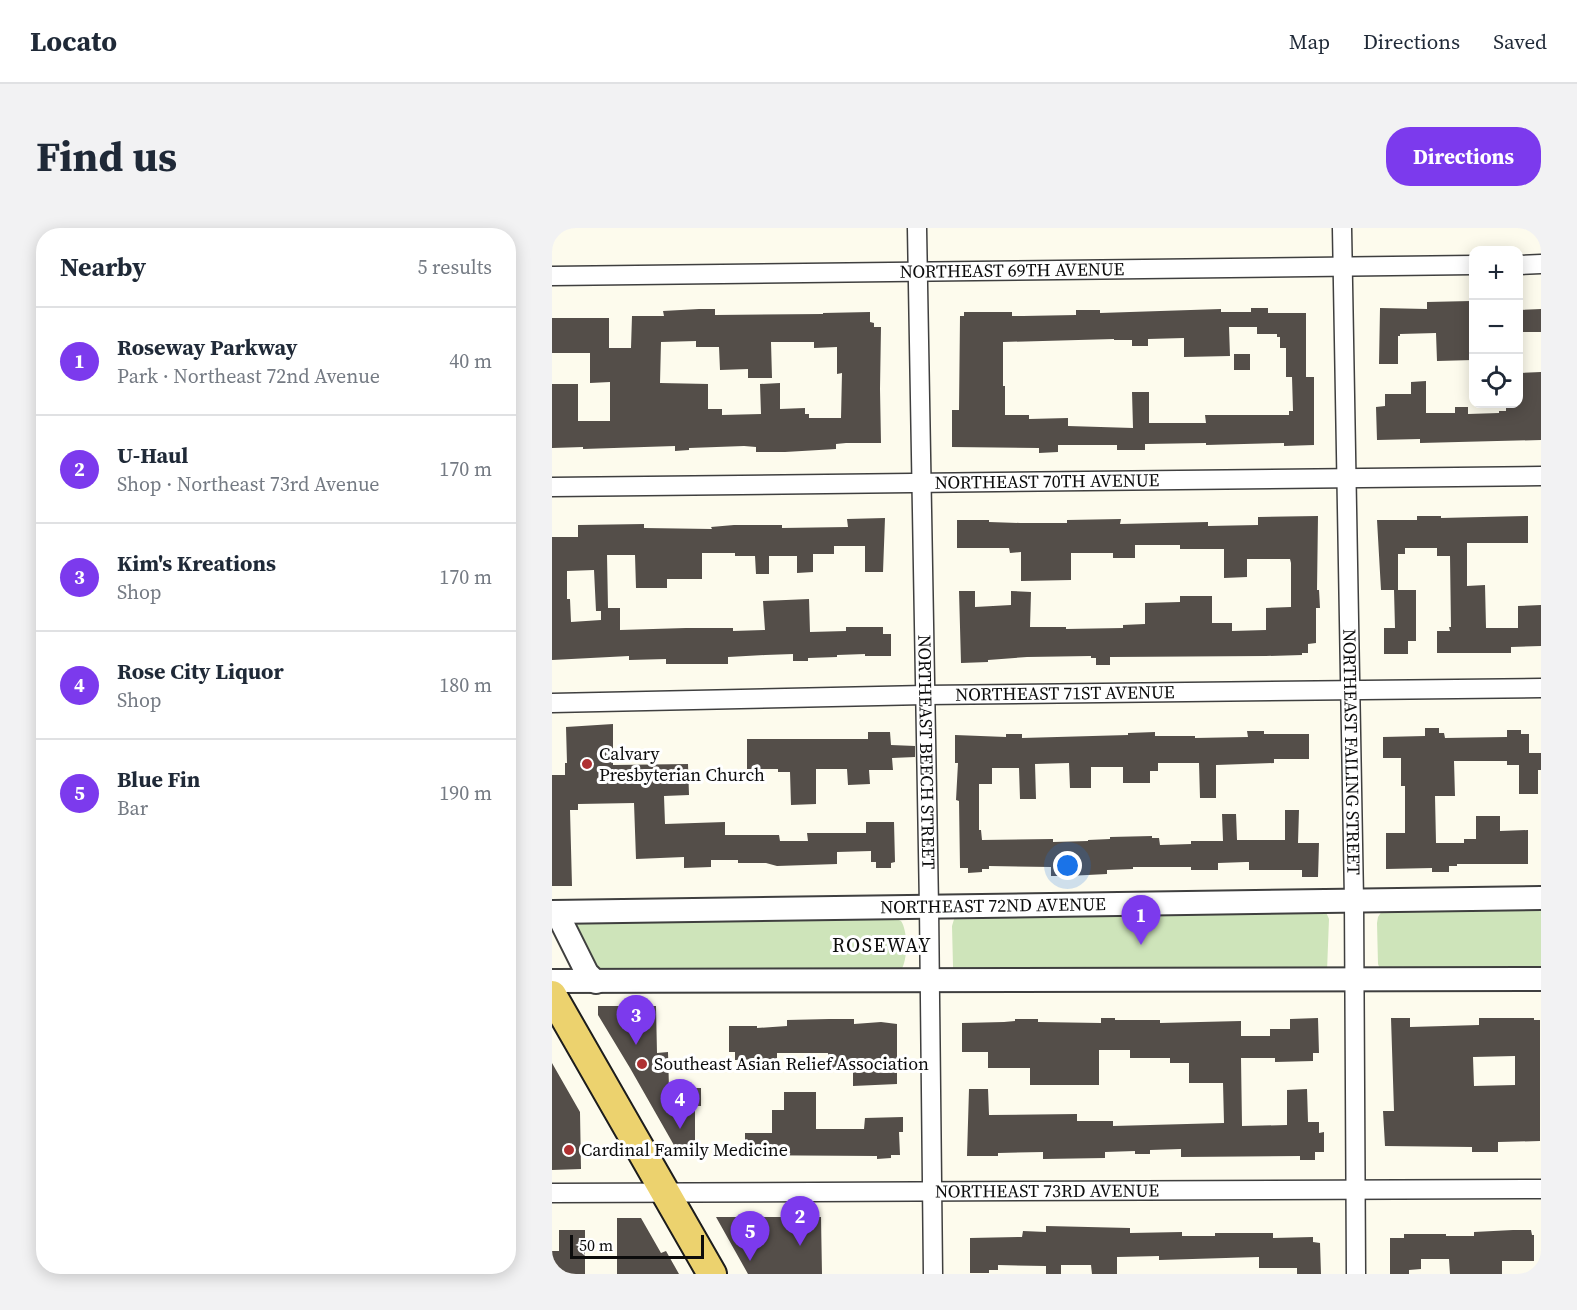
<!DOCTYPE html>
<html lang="en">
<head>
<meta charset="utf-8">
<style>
  body { margin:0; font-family:"Source Serif 4",serif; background:#f2f2f3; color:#1f2937 }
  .controls { position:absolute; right:18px; top:18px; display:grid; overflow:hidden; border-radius:12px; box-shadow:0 3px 15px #0003 }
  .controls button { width:54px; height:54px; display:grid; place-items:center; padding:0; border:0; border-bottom:2px solid #e0e1e3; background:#fff; color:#1f2937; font:30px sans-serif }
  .scale { position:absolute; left:18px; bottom:15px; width:134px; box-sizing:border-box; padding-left:6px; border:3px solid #0c0c0c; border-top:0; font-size:16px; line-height:21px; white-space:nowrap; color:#0c0c0c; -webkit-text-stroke:4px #fff; paint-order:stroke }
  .you { position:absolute; left:516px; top:638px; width:21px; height:21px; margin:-15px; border:4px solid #fff; border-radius:50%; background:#1a73e8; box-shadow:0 0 0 9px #1a73e833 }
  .badge { display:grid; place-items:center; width:39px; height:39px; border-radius:50%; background:#7c3aed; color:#fff; font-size:20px; font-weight:700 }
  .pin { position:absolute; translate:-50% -50px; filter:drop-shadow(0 2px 3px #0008) }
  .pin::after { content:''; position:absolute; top:32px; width:21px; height:18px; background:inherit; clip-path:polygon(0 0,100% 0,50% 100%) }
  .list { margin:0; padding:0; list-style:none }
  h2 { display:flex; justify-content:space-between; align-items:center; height:78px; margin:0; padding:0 24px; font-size:26px }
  h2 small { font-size:20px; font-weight:400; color:#747a83 }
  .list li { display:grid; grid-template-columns:39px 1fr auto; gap:18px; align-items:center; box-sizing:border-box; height:108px; padding:0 24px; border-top:2px solid #e0e1e3 }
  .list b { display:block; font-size:22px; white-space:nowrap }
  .list p { margin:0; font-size:20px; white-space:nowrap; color:#747a83 }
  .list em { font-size:20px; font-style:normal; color:#747a83 }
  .icon { flex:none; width:33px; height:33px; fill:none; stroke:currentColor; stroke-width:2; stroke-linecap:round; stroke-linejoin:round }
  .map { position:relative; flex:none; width:989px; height:1046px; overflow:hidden; border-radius:24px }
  header { display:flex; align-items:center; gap:36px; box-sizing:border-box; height:84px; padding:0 30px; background:#fff; border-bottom:2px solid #e0e1e3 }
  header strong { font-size:28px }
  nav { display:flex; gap:33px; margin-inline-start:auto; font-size:21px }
  .intro { display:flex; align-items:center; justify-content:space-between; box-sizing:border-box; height:144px; padding:0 36px }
  h1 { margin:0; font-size:42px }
  .button { padding:15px 27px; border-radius:24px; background:#7c3aed; color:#fff; font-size:21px; font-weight:700 }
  main { display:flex; gap:36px; padding:0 36px }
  aside { flex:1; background:#fff; border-radius:24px; box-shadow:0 3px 15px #0003 }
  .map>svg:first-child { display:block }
  .green { fill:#cee4ba }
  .building { fill:#544e49; fill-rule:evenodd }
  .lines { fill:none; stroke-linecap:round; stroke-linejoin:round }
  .minor-casing { stroke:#3f3f3f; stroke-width:21 }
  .tertiary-casing { stroke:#3f3f3f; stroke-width:26 }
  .primary-casing { stroke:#1d1d1d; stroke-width:32 }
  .minor { stroke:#fff; stroke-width:18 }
  .tertiary { stroke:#fff; stroke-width:22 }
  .primary { stroke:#ecd26e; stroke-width:28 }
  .poi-dot { fill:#af3132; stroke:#fff; stroke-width:2 }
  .labels { text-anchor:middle; stroke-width:6; stroke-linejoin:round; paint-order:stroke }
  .street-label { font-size:18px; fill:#0c0c0c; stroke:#fff }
  .poi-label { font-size:18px; fill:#0c0c0c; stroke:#fff; text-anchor:start }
  .neighbourhood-label { font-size:20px; letter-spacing:1.5px; fill:#0c0c0c; stroke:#fff }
</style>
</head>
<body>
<header>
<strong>Locato</strong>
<nav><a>Map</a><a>Directions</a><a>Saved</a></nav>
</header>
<div class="intro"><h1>Find us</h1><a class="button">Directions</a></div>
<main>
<aside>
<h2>Nearby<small>5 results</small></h2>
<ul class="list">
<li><span class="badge">1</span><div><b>Roseway Parkway</b><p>Park · Northeast 72nd Avenue</p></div><em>40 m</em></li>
<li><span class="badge">2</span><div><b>U-Haul</b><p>Shop · Northeast 73rd Avenue</p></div><em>170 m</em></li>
<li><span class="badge">3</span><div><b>Kim's Kreations</b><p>Shop</p></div><em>170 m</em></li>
<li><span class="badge">4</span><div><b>Rose City Liquor</b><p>Shop</p></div><em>180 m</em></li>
<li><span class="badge">5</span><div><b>Blue Fin</b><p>Bar</p></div><em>190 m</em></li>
</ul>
</aside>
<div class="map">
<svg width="989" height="1046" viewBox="0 0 989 1046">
  <rect width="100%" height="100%" fill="#fdfbed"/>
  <path class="green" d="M989,678V745L829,743L826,736L825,695L826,689L830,683Z
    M773,682L777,691L775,743L401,741V738L400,698L403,688Z
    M344,691L349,693C356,703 356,732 349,742H46L22,700L26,695L31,694Z"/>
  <path class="building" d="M919,73V81H921V132L885,133L884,105L848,106V108H846V136H827L828,80L875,81V74Z
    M699,80H716V85H754V149H762V217L732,218V215L654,217V215L593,216V222H565V217H506V224L487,225V220L400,219V182H407L408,88H412V84H460V88H471L524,87V82H548V85L669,81V84H699ZM677,99H705V106H725V109H728V120H734V149H740L741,183H737V187H653L654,195H597V164H580L581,200L516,198V190L477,191V187H453V158H451V114L562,111V112H580V118H596V111L632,110V129L678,128Z
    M147,81H163V87L271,86V85L318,84V94L322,95V99H329L328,161L329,215H294L284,216V221L233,224H204V219L192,218L137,220V222L123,223V218L31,221V219L0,220V156H26V193H58V154L38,155V125H0V90H57V120H79L80,88H112L111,83ZM144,113V119H167L168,142L196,141V150H220L219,114H262V120L285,119V146L290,145L289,190H257V186H253V180L228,181V155L208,156L209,186L170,187V181H156V156L108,155L109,114Z
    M989,81V104H966V82Z
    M682,126H698V142H682Z
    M989,144V212L868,215V211L825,212L824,179L833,178V166H859V154L874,153V185H903V179H916V186L947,185V183H954V176H966V145Z
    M766,288L765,362H767L768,380H764V415L756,416V425H750V427L714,428L558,429V437H544V430H539V428L475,429L436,432V434L409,435L407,363H423V379L459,377V363L479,364L478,399H514V401L571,400V397L593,396V375L628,374V368H660V395H680V403L714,402V380L739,379V335L738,331H695V349L672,350V321H628V317H583V330H561V325H519V352L469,353V324L458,325L457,320H405V292H437V294L468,295H515V292L569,291L568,296L656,294V298L706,297V289Z
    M865,288H889V290L976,288V315H915V358L933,357L934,400H966V378L989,377V418L959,419V425H885V403H898L897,399H899L898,328H885V320H853V326H846V362H864V413H856V426H832V400H843L842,362H829L825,292H865Z
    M333,290L331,344H313V318H282V326H261V344L245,345V328H217V346H204L203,328H183V325H150V351H115V360H84L83,327H55L56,380H68V402L134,400H181V403L213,402L211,373L257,371L258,404L294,403V399H331V406H339V428H313V426L285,427V429L256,430V433H241V426L213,427L176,429V436H114V431L77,432V428L0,432V309H26V297L92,296V300L160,301L159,299L182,297H230V300L296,299L295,291ZM42,342L44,383H49V392L19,394L18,371H15V343Z
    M61,496V537L136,536L137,567L112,568L113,596L173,594V607H227L228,613H256L255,605H314V594H342L343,634L339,635V640H324V634H319V623L285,624V636L225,638L214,635H186V632H159V639L132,640V629L84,631L82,575L26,576V582H18L20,658H0V547H13V535H15L14,499Z
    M873,500H887V505H892L893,510L955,509V502H969V506H977V525H989V542H986V566H967V537H955V533H902L903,568H883L884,615H912V611H924V588H948V603L976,602V636H905V638H897V644H880V640L834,641V605H853V558H849V530H831V509L873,508Z
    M695,503H712V506H757V531H722V535L664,537V570H648L647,535H606V543H598V555H571V539H539V560H518L517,535L483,536L484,571H468L467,540H440V556H427V602H429L430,612L501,611V614L536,613V612L558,611V609L600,608V610H607L608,617L639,616V613H671L670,586H684L685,612H733V582H747L746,615H767L766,649H750V642H697V634H694L666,635V642H639V639H581V641L555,642V646L516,648H499V639L437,638V641H430V644L416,645V640H408L407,573L404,572L406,535H403V507L454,509V506H470V510L576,507V505L603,504V508H643V510L696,509Z
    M316,504H338L339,517L363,518V529L340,530L341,542H317L318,556L296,557L295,541H264V576L239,577L238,544H226V541H195V511H316Z
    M46,778H104L105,825L116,824L117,860H149V878H143V923H133L127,926L78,840L46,787Z
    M549,790H563V792H608V795L689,793V808H718V801H738V791L766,790L767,825H761V833L723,834V830H689L690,898L735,897V862L755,861L756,894H767V905L772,904V924H763V932H748V928L629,929V921L598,922V926H583V923L553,924V930L491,931V924L446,925V928H415L417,861H436L437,887L525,886V893H561V898L672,895L671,855H637V835H618V830H578V822H547V857H478V840H436V824H410V795L452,794L463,793V791H486V794L549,795Z
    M839,790H858V799L927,797V790H982V792H988V913L946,914V924H920V919L833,918L831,883H842ZM963,828V857L922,858L921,829Z
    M277,791H302V796L329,794L345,796V856L301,858V843H276V825H225V831L183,832V824H177V798H205V800L235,798V792Z
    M0,835L28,884L29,941L0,942Z
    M232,864H264V901H312L313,890L351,889V904H347L348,927H339V930L325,931V928L193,927V905H220V882H232Z
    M164,989H269L270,1046H196Z
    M65,990H89L109,1025L114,1023L127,1046H65Z
    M494,998L578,1000V1005L630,1004V1008H663V1005H721V1010L761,1009V1014L768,1015L769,1046H745V1040H707V1029L607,1032V1028L565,1029V1046H540L539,1037H509V1046H494V1038L446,1037V1042H437V1045H418V1010L470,1009L471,1003L494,1004Z
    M7,1002H33V1046H0V1023H7Z
    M961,1002H979L980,1007H982V1033H950V1046H898L897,1031H869V1041L857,1042V1046H838V1010H852V1006H894V1008H922V1004Z"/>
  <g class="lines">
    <defs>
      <g id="minor">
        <path id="s1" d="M365,0L377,679L381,1046"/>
        <path id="s2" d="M790,0L802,672L804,1046"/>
        <path d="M966,37L989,36"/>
        <path id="s3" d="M0,48L921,37"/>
        <path id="s4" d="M0,259L989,248"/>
        <path id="s5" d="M0,475L373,467L989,460"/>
        <path id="s6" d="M0,965L989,961"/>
      </g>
      <g id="tertiary">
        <path id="s7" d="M0,684L989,670"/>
        <path d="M12,684L10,695L35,745L44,754"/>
        <path d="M0,753L989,751"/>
      </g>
      <path id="primary" d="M0,767L160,1046"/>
    </defs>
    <use href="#minor" class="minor-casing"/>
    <use href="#tertiary" class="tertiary-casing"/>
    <use href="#primary" class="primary-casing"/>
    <use href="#minor" class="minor"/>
    <use href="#tertiary" class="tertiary"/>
    <use href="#primary" class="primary"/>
  </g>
  <g class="poi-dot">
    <circle cx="35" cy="536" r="6"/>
    <circle cx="90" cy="836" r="6"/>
    <circle cx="17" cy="922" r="6"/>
  </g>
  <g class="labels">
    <g class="street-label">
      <text dy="6" stroke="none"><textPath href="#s3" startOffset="460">NORTHEAST 69TH AVENUE</textPath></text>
      <text dy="6" stroke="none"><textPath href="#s4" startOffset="495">NORTHEAST 70TH AVENUE</textPath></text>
      <text dy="6" stroke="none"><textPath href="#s5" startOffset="513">NORTHEAST 71ST AVENUE</textPath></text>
      <text dy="6" stroke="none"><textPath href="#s1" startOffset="524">NORTHEAST BEECH STREET</textPath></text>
      <text dy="6" stroke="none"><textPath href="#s2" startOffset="524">NORTHEAST FAILING STREET</textPath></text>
      <text dy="6" stroke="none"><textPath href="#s7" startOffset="441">NORTHEAST 72ND AVENUE</textPath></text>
      <text dy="6" stroke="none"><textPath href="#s6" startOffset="495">NORTHEAST 73RD AVENUE</textPath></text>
    </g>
    <g class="poi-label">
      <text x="47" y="532">Calvary<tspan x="47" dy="21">Presbyterian Church</tspan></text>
      <text x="102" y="842">Southeast Asian Relief Association</text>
      <text x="29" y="928">Cardinal Family Medicine</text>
    </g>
    <g class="neighbourhood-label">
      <text x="330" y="724">ROSEWAY</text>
    </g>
  </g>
</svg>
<div class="controls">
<button>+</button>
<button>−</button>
<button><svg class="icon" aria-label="locate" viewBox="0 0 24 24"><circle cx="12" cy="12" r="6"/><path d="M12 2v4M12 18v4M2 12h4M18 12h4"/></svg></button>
</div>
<div class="scale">50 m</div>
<div class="you"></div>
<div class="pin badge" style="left:589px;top:717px">1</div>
<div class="pin badge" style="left:248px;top:1018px">2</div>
<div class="pin badge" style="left:84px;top:817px">3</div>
<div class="pin badge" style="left:128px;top:901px">4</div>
<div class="pin badge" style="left:198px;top:1033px">5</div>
</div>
</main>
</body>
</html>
